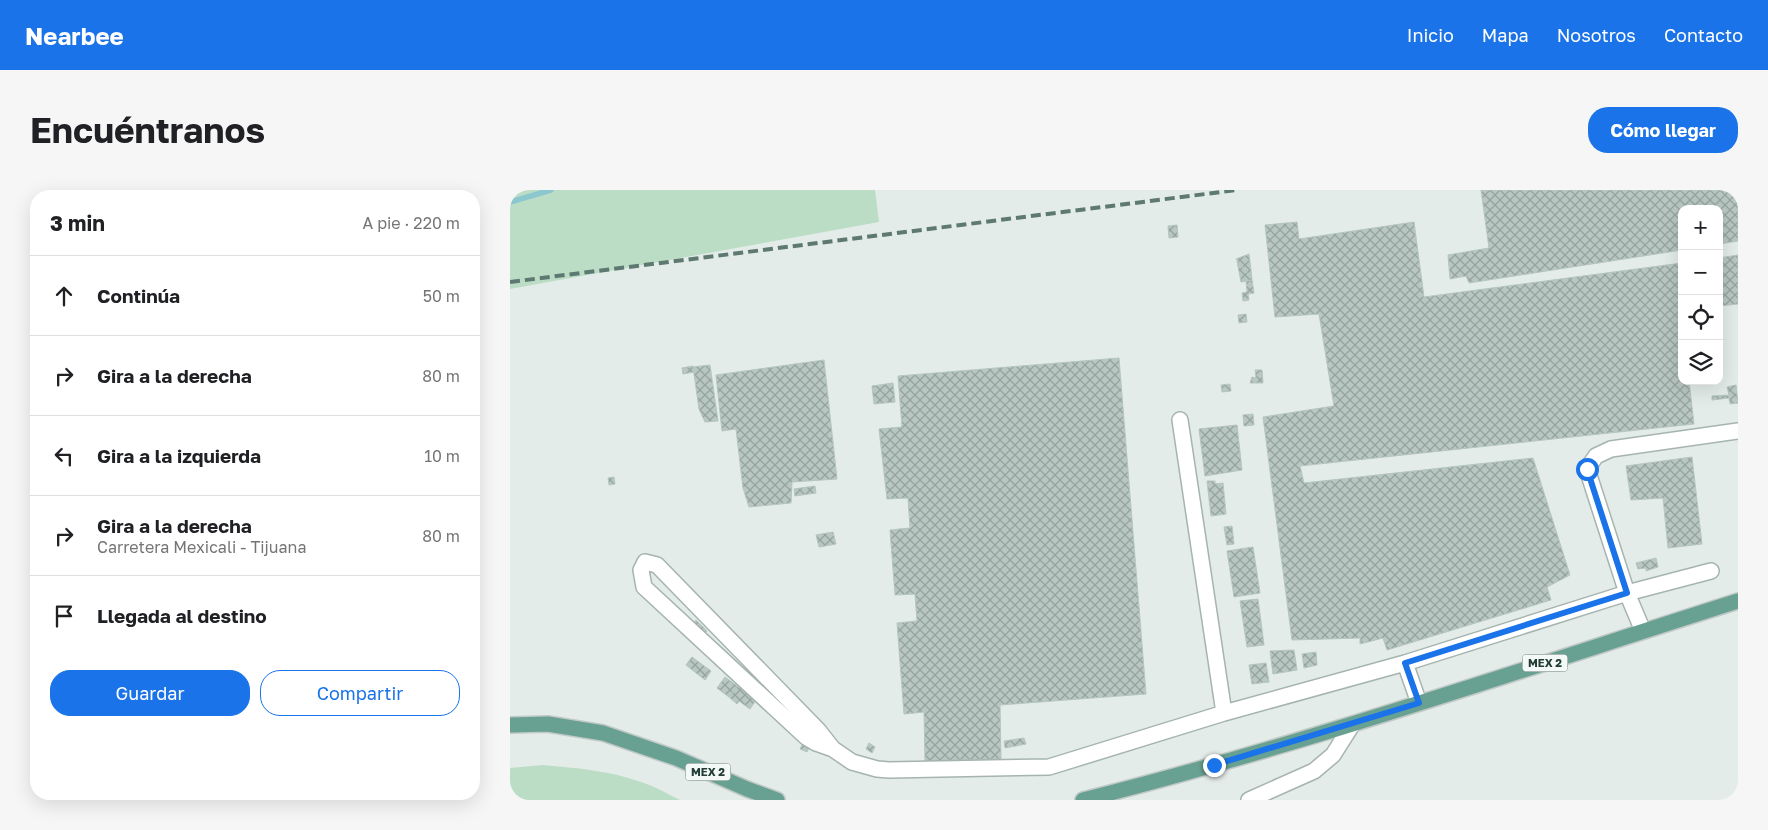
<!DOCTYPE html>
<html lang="es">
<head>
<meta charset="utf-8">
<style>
  body { margin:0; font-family:"Golos Text",sans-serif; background:#f6f6f6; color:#202124 }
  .controls { position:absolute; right:15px; top:15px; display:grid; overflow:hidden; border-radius:10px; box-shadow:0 5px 20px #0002 }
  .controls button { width:45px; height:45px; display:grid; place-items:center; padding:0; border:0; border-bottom:1px solid #e0e0e0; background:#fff; color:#202124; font:25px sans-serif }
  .stop { position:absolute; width:15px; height:15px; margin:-11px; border:4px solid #1a73e8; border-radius:50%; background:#fff }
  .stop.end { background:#1a73e8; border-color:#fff; box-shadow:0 1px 5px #0008 }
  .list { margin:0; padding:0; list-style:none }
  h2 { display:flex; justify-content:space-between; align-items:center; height:65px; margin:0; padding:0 20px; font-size:21px }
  h2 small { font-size:16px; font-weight:400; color:#757577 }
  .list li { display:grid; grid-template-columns:32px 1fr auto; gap:15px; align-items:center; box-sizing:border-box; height:80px; padding:0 20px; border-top:1px solid #e0e0e0 }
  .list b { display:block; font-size:19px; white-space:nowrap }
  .list p { margin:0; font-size:16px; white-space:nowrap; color:#757577 }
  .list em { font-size:16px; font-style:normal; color:#757577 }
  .actions { display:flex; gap:10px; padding:15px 20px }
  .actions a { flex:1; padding:11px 0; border:1px solid #1a73e8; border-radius:20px; text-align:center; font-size:18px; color:#1a73e8 }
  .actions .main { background:#1a73e8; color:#fff }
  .icon { flex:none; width:28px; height:28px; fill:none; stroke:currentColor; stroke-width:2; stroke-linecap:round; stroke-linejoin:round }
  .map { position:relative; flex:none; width:1228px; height:610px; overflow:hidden; border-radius:20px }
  header { display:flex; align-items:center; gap:30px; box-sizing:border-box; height:70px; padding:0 25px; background:#1a73e8; color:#fff }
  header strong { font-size:24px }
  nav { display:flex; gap:28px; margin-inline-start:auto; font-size:18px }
  .intro { display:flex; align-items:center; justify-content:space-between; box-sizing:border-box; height:120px; padding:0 30px }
  h1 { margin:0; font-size:35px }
  .button { padding:12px 22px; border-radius:20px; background:#1a73e8; color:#fff; font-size:18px; font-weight:700 }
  main { display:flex; gap:30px; padding:0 30px }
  aside { flex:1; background:#fff; border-radius:20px; box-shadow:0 5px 20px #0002 }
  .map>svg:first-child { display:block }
  .green { fill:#bcddc5 }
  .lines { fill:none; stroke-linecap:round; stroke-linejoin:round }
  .stream { stroke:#8cc7d0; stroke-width:5.5 }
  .building { fill:url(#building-cross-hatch); stroke:#b5c6bf }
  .minor-casing { stroke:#a6b4af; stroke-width:18 }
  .major-casing { stroke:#c1c9c7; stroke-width:18 }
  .minor { stroke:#fff; stroke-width:15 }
  .major { stroke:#68a192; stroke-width:15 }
  .rail { stroke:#5d7971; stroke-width:4; stroke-dasharray:10 5; stroke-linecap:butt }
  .route { stroke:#1a73e8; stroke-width:6 }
  .labels { text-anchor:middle; stroke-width:4.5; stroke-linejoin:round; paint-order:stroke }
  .shield { fill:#f3f9f6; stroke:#617570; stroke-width:1 }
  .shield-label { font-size:11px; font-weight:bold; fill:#233d36 }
</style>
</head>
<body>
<header>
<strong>Nearbee</strong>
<nav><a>Inicio</a><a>Mapa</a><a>Nosotros</a><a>Contacto</a></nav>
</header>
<div class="intro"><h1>Encuéntranos</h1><a class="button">Cómo llegar</a></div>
<main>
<aside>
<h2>3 min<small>A pie · 220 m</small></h2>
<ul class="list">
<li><svg class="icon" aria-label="ahead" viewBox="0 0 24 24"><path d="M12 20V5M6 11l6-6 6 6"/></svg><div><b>Continúa</b></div><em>50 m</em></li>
<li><svg class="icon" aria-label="right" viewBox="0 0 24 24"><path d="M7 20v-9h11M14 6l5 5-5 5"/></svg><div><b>Gira a la derecha</b></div><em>80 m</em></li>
<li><svg class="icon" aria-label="left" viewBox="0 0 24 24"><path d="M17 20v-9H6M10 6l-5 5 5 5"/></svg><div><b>Gira a la izquierda</b></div><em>10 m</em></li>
<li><svg class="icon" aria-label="right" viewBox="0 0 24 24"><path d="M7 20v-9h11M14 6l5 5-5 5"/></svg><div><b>Gira a la derecha</b><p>Carretera Mexicali - Tijuana</p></div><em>80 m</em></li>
<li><svg class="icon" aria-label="arrive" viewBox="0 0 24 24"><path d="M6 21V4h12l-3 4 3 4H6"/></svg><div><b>Llegada al destino</b></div></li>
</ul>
<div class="actions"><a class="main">Guardar</a><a>Compartir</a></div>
</aside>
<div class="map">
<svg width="1228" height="610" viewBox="0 0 1228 610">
  <defs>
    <pattern id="building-cross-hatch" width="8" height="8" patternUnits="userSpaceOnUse" patternTransform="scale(1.25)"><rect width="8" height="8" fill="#b8c7c1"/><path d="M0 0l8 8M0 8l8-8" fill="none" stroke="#95a39e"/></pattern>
  </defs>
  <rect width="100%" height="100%" fill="#e3ece8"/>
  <path class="green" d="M0,0H365L369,32L0,99Z
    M33,575C67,578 102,581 134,593C146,597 158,604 170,610H0V578Z"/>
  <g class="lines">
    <path class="stream" d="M0,12L41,0"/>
  </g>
  <path class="building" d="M971,0H1228V51L1209,54V19H1172V60L959,93L956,86L940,89L938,65L979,58Z
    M787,32L789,49L904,32L914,107L1172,73V191H1179L1184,234L790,276L794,293L1023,268L1060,385L1037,397L1041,410L877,460L873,448L850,454V448L782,450L753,227L824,216L809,124L765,127L755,35Z
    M667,35L668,47L659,48L658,36Z
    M739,64L742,89L726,69Z
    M1228,65V114L1209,116V68Z
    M727,71L742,89V90L731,92Z
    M742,90L744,103L738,104L739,110L733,111L732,103L737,102L736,91Z
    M736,124L737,132L729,133L728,125Z
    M609,168L636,504L490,515L491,569L415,571L414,522L394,524L387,433L407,431L405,404L385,405L380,340L400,338L398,308L377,309L369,239L392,237L388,186Z
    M314,170L327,289L282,292L281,313L239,317L233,298L226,239L212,241L206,185Z
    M200,175L208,231L195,232L189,219L183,177Z
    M183,176L184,182L173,184L172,178Z
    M745,180H752L753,193H740L742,187L746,188Z
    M383,193L385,212L364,214L362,196Z
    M720,194L721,201L712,202L711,195Z
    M1226,195L1228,213L1220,214L1219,208L1202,210V206L1219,205L1217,197Z
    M743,224L744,235L734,236L733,225Z
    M727,235L732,280L695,286L689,239Z
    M1182,267L1192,354L1158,358L1153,308L1121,310L1116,276Z
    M104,287L105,294L99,295L98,288Z
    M697,291H705V294L713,293L716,324L701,326Z
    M305,296L306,303L285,306L284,299Z
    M722,336L724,354L717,355L714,337Z
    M323,342L326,354L309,357L306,345Z
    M743,357L750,403L724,407L717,361Z
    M1146,368L1148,377L1136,381V378L1128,379L1126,373Z
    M748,409L754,455L737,457L730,411Z
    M186,430L197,441L194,444L183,434Z
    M784,460L787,480L763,484L760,461Z
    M806,462L807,475L794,478L792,464Z
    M182,467L201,481L195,490L176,475Z
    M756,473L759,492L742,494L739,475Z
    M215,487L227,496L219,507L207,498Z
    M227,496L246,510L240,519L229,511L227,514L219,507Z
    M514,548L516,554L495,558L494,551Z
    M294,551L301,554L297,562L290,559Z
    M359,553L365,557L362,563L356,559Z"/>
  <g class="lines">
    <defs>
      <path id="minor" d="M670,230L714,523
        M1201,381L1117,403L1077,279L1086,266L1101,259L1228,241
        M895,473L909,513
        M323,559L308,540L147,375L135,372L131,380L134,397L296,547L306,553L323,559L342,572L367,579L379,580L539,577L714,523L895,473L1117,403L1133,441
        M739,610L804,581L823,565L842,535"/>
      <path id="major" d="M0,535L38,534L93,543L166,568L237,599L267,610
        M573,610C795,554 1011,480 1228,411"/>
    </defs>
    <use href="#minor" class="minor-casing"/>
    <use href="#major" class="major-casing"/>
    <use href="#minor" class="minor"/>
    <use href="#major" class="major"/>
    <path class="rail" d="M0,92L727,0"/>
  </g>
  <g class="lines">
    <path class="route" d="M704,575L909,513L895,473L1117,403L1077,279"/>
  </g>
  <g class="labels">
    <g class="shield">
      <rect x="1012.5" y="464.5" width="45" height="17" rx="4"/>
      <rect x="175.5" y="573.5" width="45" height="17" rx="4"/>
    </g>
    <g class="shield-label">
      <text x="1035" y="477">MEX 2</text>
      <text x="198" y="586">MEX 2</text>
    </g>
  </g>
</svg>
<div class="controls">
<button>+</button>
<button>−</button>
<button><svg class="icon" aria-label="locate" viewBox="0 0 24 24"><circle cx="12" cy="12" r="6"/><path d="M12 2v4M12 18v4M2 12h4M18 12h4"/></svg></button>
<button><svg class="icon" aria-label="layers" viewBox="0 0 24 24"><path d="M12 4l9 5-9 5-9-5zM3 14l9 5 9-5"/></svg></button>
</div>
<div class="stop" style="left:1077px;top:279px"></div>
<div class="stop end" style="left:704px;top:575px"></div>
</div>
</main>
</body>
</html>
